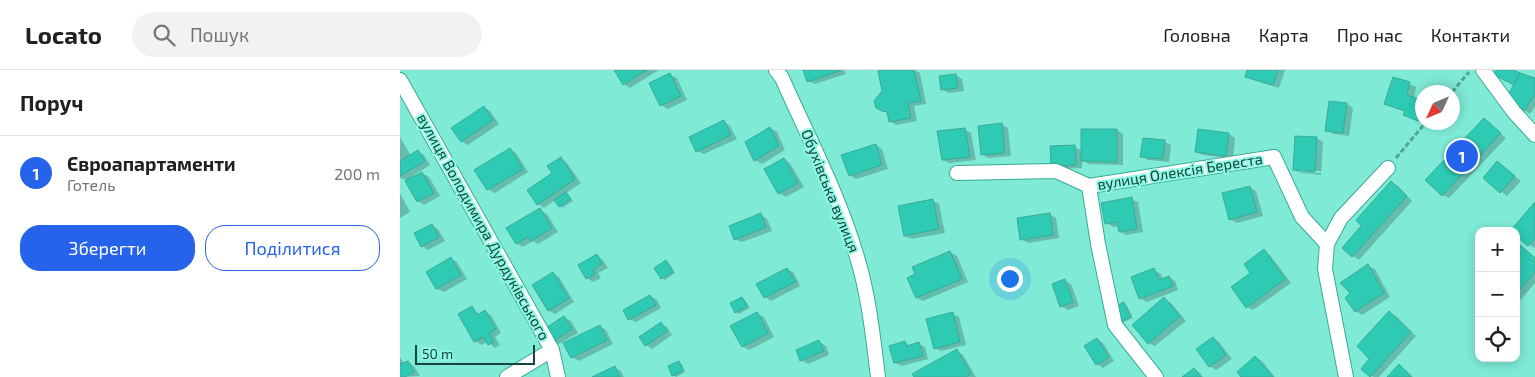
<!DOCTYPE html>
<html lang="uk">
<head>
<meta charset="utf-8">
<style>
  body { margin:0; font-family:"Exo 2",sans-serif; background:#f2f2f2; color:#202124 }
  .controls { position:absolute; right:15px; bottom:15px; display:grid; overflow:hidden; border-radius:10px; box-shadow:0 2px 12px #0003 }
  .controls button { width:45px; height:45px; display:grid; place-items:center; padding:0; border:0; border-bottom:1px solid #e0e0e0; background:#fff; color:#202124; font:25px sans-serif }
  .compass { position:absolute; left:1015px; top:15px; width:45px; height:45px; border-radius:50%; background:#fff; box-shadow:0 2px 12px #0003; rotate:226deg }
  .scale { position:absolute; left:15px; bottom:12px; width:120px; box-sizing:border-box; padding-left:5px; border:2px solid #16453d; border-top:0; font-size:14px; line-height:18px; white-space:nowrap; color:#16453d; -webkit-text-stroke:4px #8df8e4; paint-order:stroke }
  .you { position:absolute; left:609px; top:208px; width:18px; height:18px; margin:-12px; border:4px solid #fff; border-radius:50%; background:#1a73e8; box-shadow:0 0 0 8px #1a73e833 }
  .badge { display:grid; place-items:center; width:32px; height:32px; border-radius:50%; background:#2563eb; color:#fff; font-size:16px; font-weight:700 }
  .pin { position:absolute; translate:-50% -50%; border:2px solid #fff; box-shadow:0 1px 5px #0006 }
  .list { margin:0; padding:0; list-style:none }
  h2 { display:flex; justify-content:space-between; align-items:center; height:65px; margin:0; padding:0 20px; font-size:21px }
  h2 small { font-size:16px; font-weight:400; color:#757577 }
  .list li { display:grid; grid-template-columns:32px 1fr auto; gap:15px; align-items:center; box-sizing:border-box; height:75px; padding:0 20px; border-top:1px solid #e0e0e0 }
  .list b { display:block; font-size:19px; white-space:nowrap }
  .list p { margin:0; font-size:16px; white-space:nowrap; color:#757577 }
  .list em { font-size:16px; font-style:normal; color:#757577 }
  .actions { display:flex; gap:10px; padding:15px 20px }
  .actions a { flex:1; padding:11px 0; border:1px solid #2563eb; border-radius:20px; text-align:center; font-size:18px; color:#2563eb }
  .actions .main { background:#2563eb; color:#fff }
  .icon { flex:none; width:28px; height:28px; fill:none; stroke:currentColor; stroke-width:2; stroke-linecap:round; stroke-linejoin:round }
  .map { position:relative; flex:none; width:1135px; height:307px; overflow:hidden }
  header { display:flex; align-items:center; gap:30px; box-sizing:border-box; height:70px; padding:0 25px; background:#fff; border-bottom:1px solid #e0e0e0 }
  header strong { font-size:24px }
  nav { display:flex; gap:28px; margin-inline-start:auto; font-size:18px }
  .search { width:350px; height:45px; background:#f2f2f2; display:flex; align-items:center; gap:12px; box-sizing:border-box; padding:0 18px; border-radius:28px; color:#757577; font-size:19px }
  main { display:flex }
  aside { flex:1; background:#fff }
  .map>svg:first-child { display:block }
  .shadow { fill:#0003; fill-rule:evenodd }
  .building { fill:#2ecab4; stroke:#3aab99 }
  .lines { fill:none; stroke-linecap:round; stroke-linejoin:round }
  .street-casing { stroke:#38aa98; stroke-width:16 }
  .path { stroke:#52a495; stroke-width:3; stroke-dasharray:5 2.5; stroke-linecap:butt }
  .street { stroke:#fff; stroke-width:14 }
  .labels { text-anchor:middle; stroke-width:4; stroke-linejoin:round; paint-order:stroke }
  .street-label { font-size:15px; fill:#16453d; stroke:#8df8e4 }
</style>
</head>
<body>
<header>
<strong>Locato</strong>
<div class="search"><svg class="icon" aria-label="search" viewBox="0 0 24 24"><circle cx="10" cy="10" r="6"/><path d="M15 15l6 6"/></svg>Пошук</div>
<nav><a>Головна</a><a>Карта</a><a>Про нас</a><a>Контакти</a></nav>
</header>
<main>
<aside>
<h2>Поруч<small></small></h2>
<ul class="list">
<li><span class="badge">1</span><div><b>Євроапартаменти</b><p>Готель</p></div><em>200 m</em></li>
</ul>
<div class="actions"><a class="main">Зберегти</a><a>Поділитися</a></div>
</aside>
<div class="map">
<svg width="1135" height="307" viewBox="0 0 1135 307">
  <rect width="100%" height="100%" fill="#7febd7"/>
  <path class="shadow" d="M215,0H259L230,18L224,14Z
    M405,0H444L446,4L415,14L408,11Z
    M489,0H515L520,3L526,34L514,36L517,51L496,55L490,51L489,44L477,37Z
    M848,0H885L879,18L853,10L846,6Z
    M1098,0H1110L1135,9V37L1130,44L1124,40L1115,15Z
    M270,5L277,8L287,30L268,39L261,35Z
    M556,5L562,9L564,21L549,23L542,19Z
    M1009,14L1016,17L1014,28L1022,31V52L1024,54L1005,45L1006,42L985,34Z
    M947,34L953,38L949,66L933,64L927,60Z
    M84,37L90,41L99,54L68,75L61,71Z
    M1084,50L1106,68L1049,128L1043,125Z
    M324,52L330,56L337,69L304,84L297,81Z
    M602,54L608,58L611,86L588,88L582,84Z
    M370,58L377,62L385,80L362,94L355,90Z
    M564,59L571,63L576,90L549,93L543,90Z
    M717,60L723,64V95L689,94L682,90V98L659,99L652,78L675,77L682,81Z
    M829,64L835,68L833,89L803,85L796,82Z
    M0,67L11,86L18,82L24,85L30,95L14,105L15,107L22,103L29,107L40,126L24,135L18,131L6,110L0,108Z
    M916,68L923,72L921,105L901,103L894,100ZM899,100L921,101V103L899,102Z
    M765,72L771,75L769,92L748,90L742,86Z
    M476,75L482,79L488,99L456,109L450,105Z
    M110,79L116,83L128,102L95,123L88,119L76,100Z
    M161,89L167,93L181,113L166,123L173,131L162,138L155,130L144,138L138,134Z
    M384,89L390,93L404,117L386,127L379,123L366,99Z
    M1098,93L1121,111L1107,126L1084,108Z
    M991,113L998,116L1012,131L959,190L953,186Z
    M849,117L856,121L863,146L837,153L830,149Z
    M0,123L10,142L0,148Z
    M731,129L738,132L743,162L726,165L720,162L719,156L713,157L707,153Z
    M532,130L539,134L545,163L512,169L505,166Z
    M1135,134V178L1129,175Z
    M140,140L147,144L158,162L138,174L133,171L123,177L116,173Z
    M649,144L656,148L659,168L628,173L621,169Z
    M361,145L367,149L372,161L342,172L335,169Z
    M32,155L38,159L45,171L28,180L22,176Z
    M1121,177L1135,187V213L1117,234L1116,182Z
    M864,181L870,185L891,213L853,240L847,237Z
    M550,182L557,186L568,212L523,231L517,228Z
    M197,186L203,190L208,198L198,203L201,208L193,212L187,208Z
    M51,189L57,192L67,209L44,222L37,219L28,202Z
    M266,192L269,193L275,203L265,210L262,208Z
    M968,196L975,199L990,227L962,245L956,241L952,224Z
    M387,199L394,203L400,216L371,231L365,227Z
    M754,200L761,204L763,209L769,207L775,211L778,220L747,232L740,228Z
    M153,204L159,207L174,232L155,244L148,240Z
    M665,211L671,214L679,236L668,240L661,236Z
    M250,226L257,230L261,238L236,252L229,249Z
    M342,228L345,230L350,238L339,244L336,242Z
    M764,229L771,233L786,251L755,276L749,273Z
    M724,234L727,236L733,248L722,253L719,251Z
    M72,238L80,245L85,242L91,245L101,263L95,267L100,275L95,278L87,271L82,275L75,271Z
    M357,243L364,247L374,267L349,280L342,276Z
    M990,243L996,246L1016,266L979,307H974L971,306Z
    M553,244L559,247L566,275L541,281L535,278Z
    M164,247L171,251L178,263L159,274L153,271Z
    M261,254L267,257L272,265L252,279L246,275Z
    M200,256L206,260L213,274L179,291L172,287Z
    M813,268L819,272L832,289L816,300L810,296Z
    M697,269L703,273L714,291L703,298L697,294Z
    M419,272L426,276L429,285L408,294L401,290Z
    M505,273L511,276L519,274L525,277L528,289L502,296L495,293Z
    M557,281L563,285L576,307H515L514,304Z
    M0,287L4,294L8,292L14,296L20,306L0,307Z
    M855,287L862,291L875,307H843L838,302Z
    M279,292L282,294L285,302L276,307L273,305Z
    M999,296L1006,300L1013,307H989Z
    M215,298L221,301L224,307H195Z
    M794,299L800,303L803,307H784Z"/>
  <path class="building" d="M214,0H247L223,15Z
    M403,0H440V1L407,12Z
    M482,0H514L521,31L508,33L511,48L489,52L487,42L482,41L476,38L474,31L482,21L478,1Z
    M847,0H878L873,15L845,7Z
    M1096,0H1113L1120,3L1114,15L1094,5Z
    M270,3L281,26L260,36L249,13Z
    M1120,3L1135,8V24L1124,41L1108,25Z
    M556,4L558,18L541,20L539,6Z
    M993,7L1010,12L1007,25L1022,30L1018,51L1003,45L1005,41L984,34Z
    M929,31L947,33L943,63L925,61Z
    M84,36L93,50L61,72L51,58Z
    M1084,48L1101,63L1042,126L1025,110Z
    M324,50L331,65L296,82L289,67Z
    M602,53L605,83L581,85L578,56Z
    M370,57L379,76L354,91L345,72Z
    M565,58L570,87L542,90L537,61Z
    M681,59H717V92L681,91Z
    M798,59L829,63L826,86L795,82Z
    M895,66L917,67L915,102L893,100Z
    M743,68L765,70L763,89L740,87Z
    M476,74L482,95L449,106L441,85Z
    M675,75L676,95L651,96L650,76Z
    M110,78L123,99L87,120L74,100Z
    M18,80L25,91L0,106V91Z
    M161,87L175,109L137,135L127,120L152,103L147,96Z
    M384,88L398,113L378,124L364,99Z
    M1097,91L1115,106L1100,123L1083,108Z
    M22,102L34,123L17,132L5,111Z
    M991,111L1007,126L952,187L942,178L961,156L956,150Z
    M850,116L857,142L829,150L822,123Z
    M166,122L171,129L159,137L154,130Z
    M732,127L737,159L719,162L717,152L705,154L701,133Z
    M533,129L539,159L504,166L498,136Z
    M1135,132V168L1128,176L1116,166V161H1110Z
    M140,138L152,158L131,171L128,167L116,174L106,158Z
    M361,143L366,157L334,170L329,156Z
    M650,143L653,165L620,170L617,148Z
    M32,154L39,167L21,177L14,163Z
    M1120,175L1135,188V202L1116,224V180Z
    M864,179L885,209L846,238L831,217L850,203L844,194Z
    M550,181L562,209L516,228L507,208L515,204L512,197Z
    M197,184L202,194L193,199L195,204L186,209L178,195Z
    M51,187L61,205L36,219L26,202Z
    M266,190L273,202L261,209L254,198Z
    M968,194L984,223L955,242L945,228L950,223L940,213Z
    M387,198L395,212L364,228L356,214Z
    M754,198L759,210L769,206L773,216L739,229L731,207Z
    M153,202L169,228L148,241L132,215Z
    M665,209L673,232L660,237L652,214Z
    M250,225L256,235L228,250L223,240Z
    M342,227L347,236L335,243L330,233Z
    M764,227L780,246L748,274L732,255Z
    M724,232L731,247L718,252L712,238Z
    M72,236L77,245L85,240L96,259L89,263L94,272L88,275L83,267L74,272L58,244Z
    M989,241L1011,262L970,307L961,299L969,289L957,276Z
    M357,242L368,263L342,277L330,256Z
    M553,242L560,272L534,279L526,249Z
    M164,246L172,259L152,272L144,259Z
    M261,252L267,261L245,276L239,267Z
    M200,255L207,270L171,288L163,273Z
    M813,267L826,285L809,297L796,279Z
    M697,268L709,287L696,295L684,276Z
    M419,270L424,281L400,291L396,280Z
    M505,271L507,276L519,272L523,286L494,293L489,276Z
    M557,279L571,304L566,307H514L512,304Z
    M855,286L873,307H841L837,302Z
    M8,291L14,302L5,307H0V294Z
    M279,291L283,301L272,306L268,296Z
    M999,294L1011,307H987Z
    M215,296L220,307H192Z
    M794,298L801,307H782Z"/>
  <g class="lines">
    <defs>
      <path id="street" d="M376,0L382,8C408,67 439,125 457,187C469,226 473,267 478,307
        M1083,0L1114,42L1135,65
        M0,10L152,280L158,307
        M557,103L656,101L689,116L874,87L902,147L927,174
        M689,116L698,174L715,255L756,307
        M107,307L152,280
        M946,307L925,199L927,174L941,148L988,98"/>
    </defs>
    <use href="#street" class="street-casing"/>
    <path class="path" d="M1052,22L1069,2
      M996,88L1026,52"/>
    <use href="#street" class="street"/>
  </g>
  <g class="labels">
    <g class="street-label">
      <text transform="translate(780 102) rotate(-9)" y="5">вулиця Олексія Береста</text>
      <text transform="translate(430 121) rotate(68)" y="5">Обухівська вулиця</text>
      <text transform="translate(83 157) rotate(61)" y="5">вулиця Володимира Дурдуківського</text>
    </g>
  </g>
</svg>
<div class="controls">
<button>+</button>
<button>−</button>
<button><svg class="icon" aria-label="locate" viewBox="0 0 24 24"><circle cx="12" cy="12" r="6"/><path d="M12 2v4M12 18v4M2 12h4M18 12h4"/></svg></button>
</div>
<svg class="compass" viewBox="-18 -18 36 36"><path d="M0-13l5 13h-10z" fill="#e53935"/><path d="M0 13l5-13h-10z" fill="#757577"/></svg>
<div class="scale">50 m</div>
<div class="you"></div>
<div class="pin badge" style="left:1062px;top:86px">1</div>
</div>
</main>
</body>
</html>
